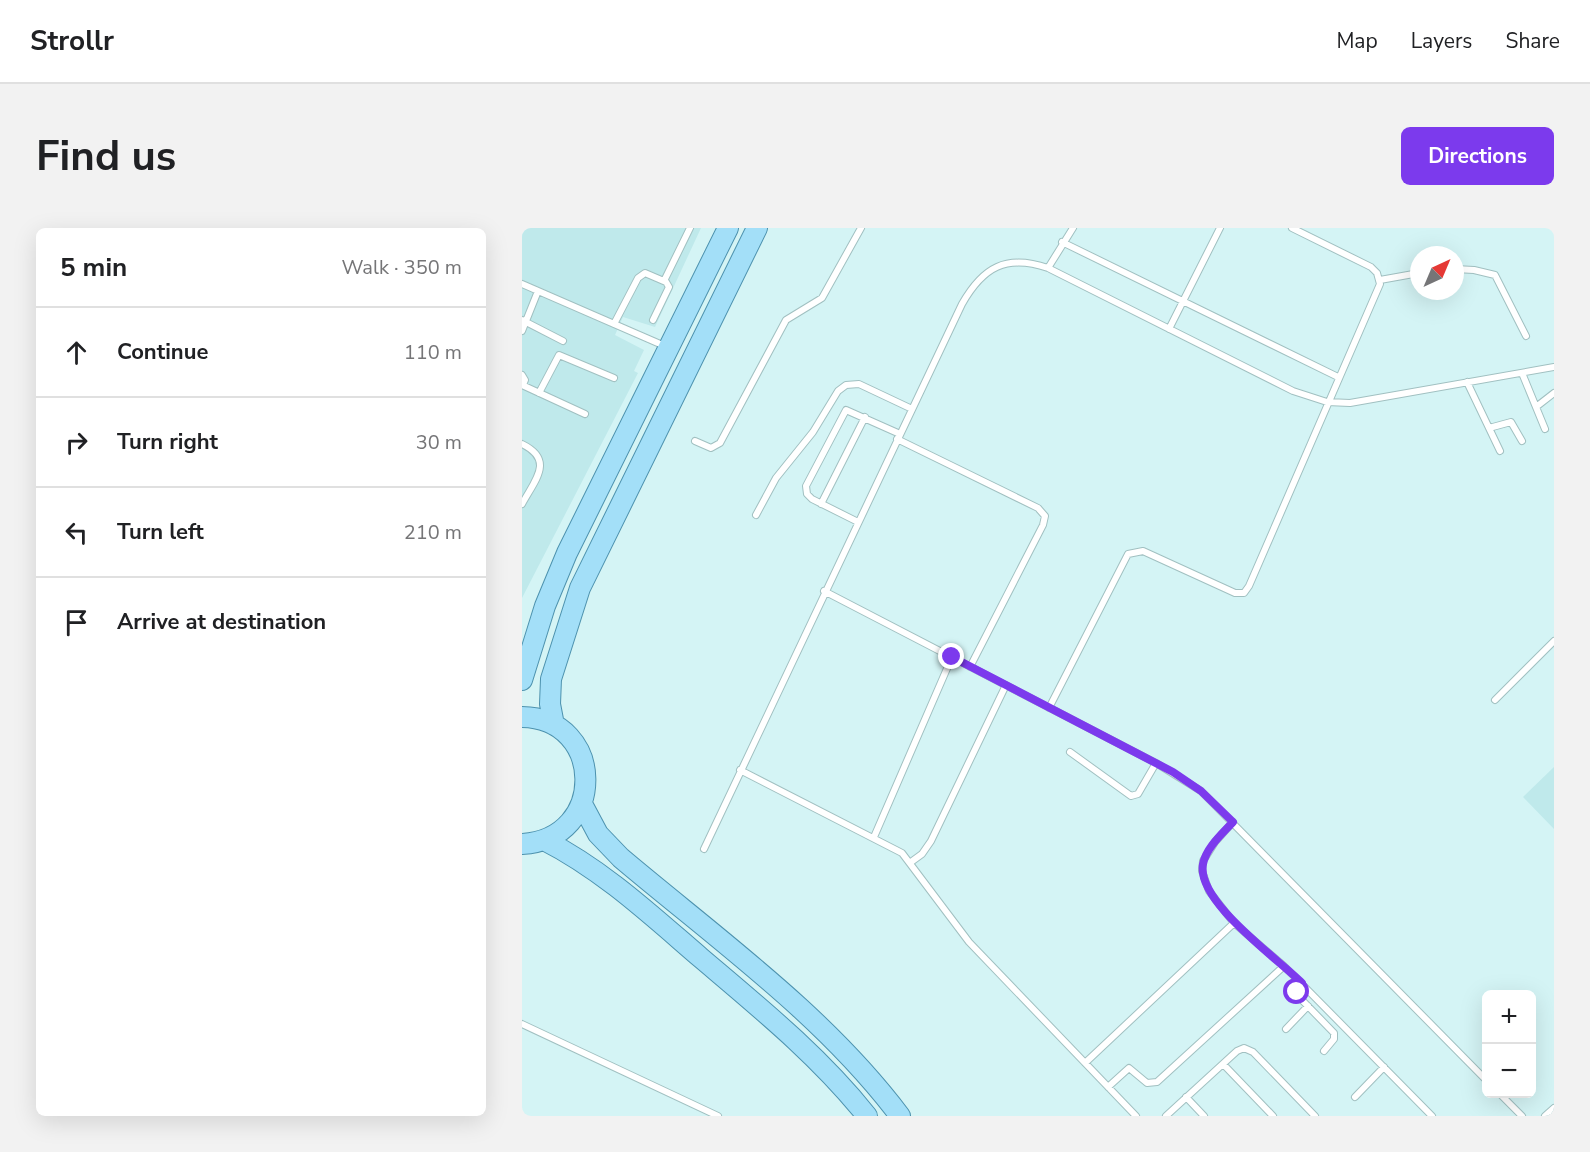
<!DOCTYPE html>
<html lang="en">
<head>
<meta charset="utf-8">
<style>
  body { margin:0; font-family:"Nunito Sans",sans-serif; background:#f2f2f2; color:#202124 }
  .controls { position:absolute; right:18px; bottom:18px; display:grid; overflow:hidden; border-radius:9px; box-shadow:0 6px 24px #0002 }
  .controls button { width:54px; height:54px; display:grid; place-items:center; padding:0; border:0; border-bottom:2px solid #e0e0e0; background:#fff; color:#202124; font:30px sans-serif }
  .compass { position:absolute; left:888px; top:18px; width:54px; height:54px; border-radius:50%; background:#fff; box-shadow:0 6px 24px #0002; rotate:44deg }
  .stop { position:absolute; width:18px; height:18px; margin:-14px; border:4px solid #7c3aed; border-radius:50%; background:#fff }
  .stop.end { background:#7c3aed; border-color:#fff; box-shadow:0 2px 6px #0008 }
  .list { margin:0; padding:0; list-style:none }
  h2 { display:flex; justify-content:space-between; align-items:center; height:78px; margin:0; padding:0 24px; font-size:26px }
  h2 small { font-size:20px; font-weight:400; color:#757577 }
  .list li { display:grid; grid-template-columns:39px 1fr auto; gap:18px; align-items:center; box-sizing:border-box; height:90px; padding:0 24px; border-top:2px solid #e0e0e0 }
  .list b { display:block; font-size:22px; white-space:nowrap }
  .list em { font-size:20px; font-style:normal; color:#757577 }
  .icon { flex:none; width:33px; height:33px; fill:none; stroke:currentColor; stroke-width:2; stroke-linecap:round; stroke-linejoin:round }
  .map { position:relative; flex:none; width:1032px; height:888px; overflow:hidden; border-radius:9px }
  header { display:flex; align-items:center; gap:36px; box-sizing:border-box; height:84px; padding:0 30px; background:#fff; border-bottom:2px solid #e0e0e0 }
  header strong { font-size:28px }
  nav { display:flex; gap:33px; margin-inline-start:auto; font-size:21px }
  .intro { display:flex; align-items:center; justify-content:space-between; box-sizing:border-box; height:144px; padding:0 36px }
  h1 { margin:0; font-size:42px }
  .button { padding:15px 27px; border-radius:9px; background:#7c3aed; color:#fff; font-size:21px; font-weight:700 }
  main { display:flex; gap:36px; padding:0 36px }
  aside { flex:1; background:#fff; border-radius:9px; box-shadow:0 6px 24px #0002 }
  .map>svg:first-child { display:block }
  .built { fill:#bfe9eb }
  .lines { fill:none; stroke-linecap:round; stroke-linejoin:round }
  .service-casing { stroke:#a1c0c1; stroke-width:8 }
  .primary-casing { stroke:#4d92ae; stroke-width:22 }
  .service { stroke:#fff; stroke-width:6 }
  .primary { stroke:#a3dff8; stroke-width:20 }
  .route { stroke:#7c3aed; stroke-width:8 }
</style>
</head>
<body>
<header>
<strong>Strollr</strong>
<nav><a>Map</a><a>Layers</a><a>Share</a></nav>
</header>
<div class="intro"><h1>Find us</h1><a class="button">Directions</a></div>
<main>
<aside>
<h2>5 min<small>Walk · 350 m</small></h2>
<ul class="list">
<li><svg class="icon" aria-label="ahead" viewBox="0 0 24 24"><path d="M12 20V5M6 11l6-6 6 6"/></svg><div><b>Continue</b></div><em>110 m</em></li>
<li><svg class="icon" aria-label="right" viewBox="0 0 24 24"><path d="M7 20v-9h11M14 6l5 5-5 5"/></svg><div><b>Turn right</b></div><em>30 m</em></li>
<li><svg class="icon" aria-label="left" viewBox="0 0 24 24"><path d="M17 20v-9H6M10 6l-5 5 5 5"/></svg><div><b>Turn left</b></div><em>210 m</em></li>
<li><svg class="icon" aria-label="arrive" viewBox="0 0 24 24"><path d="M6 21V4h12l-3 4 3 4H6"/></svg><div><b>Arrive at destination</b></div></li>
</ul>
</aside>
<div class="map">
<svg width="1032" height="888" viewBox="0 0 1032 888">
  <rect width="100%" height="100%" fill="#d4f4f5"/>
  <path class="built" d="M0,0H179L133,99L101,89L93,107L122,122L112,143L116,145L0,370Z
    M1032,539V601L1001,569Z"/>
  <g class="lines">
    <defs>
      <path id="service" d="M540,14L816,149
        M526,40L551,0
        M933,41L952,42L973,47L1004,108
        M858,52L897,45
        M142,53L168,0
        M0,56L145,119
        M0,92L41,113
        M92,96L116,50L123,45L144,54L147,59L131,92
        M647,101L698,0
        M0,103L16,63
        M1000,145L1023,201
        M0,147L3,152L1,157
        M945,154L978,223
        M0,157L63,186
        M17,165L37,127L92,150
        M1014,179L1032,165
        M967,200L989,194L1000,213
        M375,211L516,280L523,288L521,297L448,439
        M173,213L189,220L198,215L264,92L300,70L339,0
        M0,216C33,232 13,252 0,276
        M299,276L343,189
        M234,287L254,250L291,204L316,163L324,157L337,156L390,181
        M336,294L290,271L285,266L284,258L324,182L378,206
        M302,363L634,535L679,563L964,852
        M973,472L1032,413
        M527,480L606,326L621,323L713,365H722L727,358L858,56L855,45L849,39L770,0
        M548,524L609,568L616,566L634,535
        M218,542L380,625L447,714L614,888
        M711,594L693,614L681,633L680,643L687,663L712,695L762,738L910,888
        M352,609L430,429
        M182,621L440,76C461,39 484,26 526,40L771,163L805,174L828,175L1032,139
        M389,634L400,626L409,613L484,457
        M779,755L775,764L778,770L812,805V811L802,823
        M0,796L196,888
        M764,801L786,778
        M563,835L712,695
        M701,836L751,888
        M586,859L607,840L625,855L635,854L762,738
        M978,866L1000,888
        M664,869L682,888
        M833,869L862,839
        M644,888L715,823L722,820L731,824L793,888
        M1023,888L1032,880"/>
      <path id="primary" d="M0,452L23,378L45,325L206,0
        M0,489C83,490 86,611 0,616
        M32,497L28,476L29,451L58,360L235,0
        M60,576L76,606L99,630C195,711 302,787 378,888
        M22,612C81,642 129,687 179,730C238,780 297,828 345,888"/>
    </defs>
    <use href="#service" class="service-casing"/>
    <use href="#primary" class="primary-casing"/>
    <use href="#service" class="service"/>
    <use href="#primary" class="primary"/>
  </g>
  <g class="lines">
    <path class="route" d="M430,429L651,544L679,563L711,594C700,606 684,620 681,636C674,673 754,729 780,755L775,764"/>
  </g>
</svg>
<div class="controls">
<button>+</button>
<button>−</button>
</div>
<svg class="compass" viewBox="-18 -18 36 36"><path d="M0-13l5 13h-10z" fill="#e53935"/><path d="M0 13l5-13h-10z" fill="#757577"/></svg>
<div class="stop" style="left:775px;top:764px"></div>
<div class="stop end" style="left:430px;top:429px"></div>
</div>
</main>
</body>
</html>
